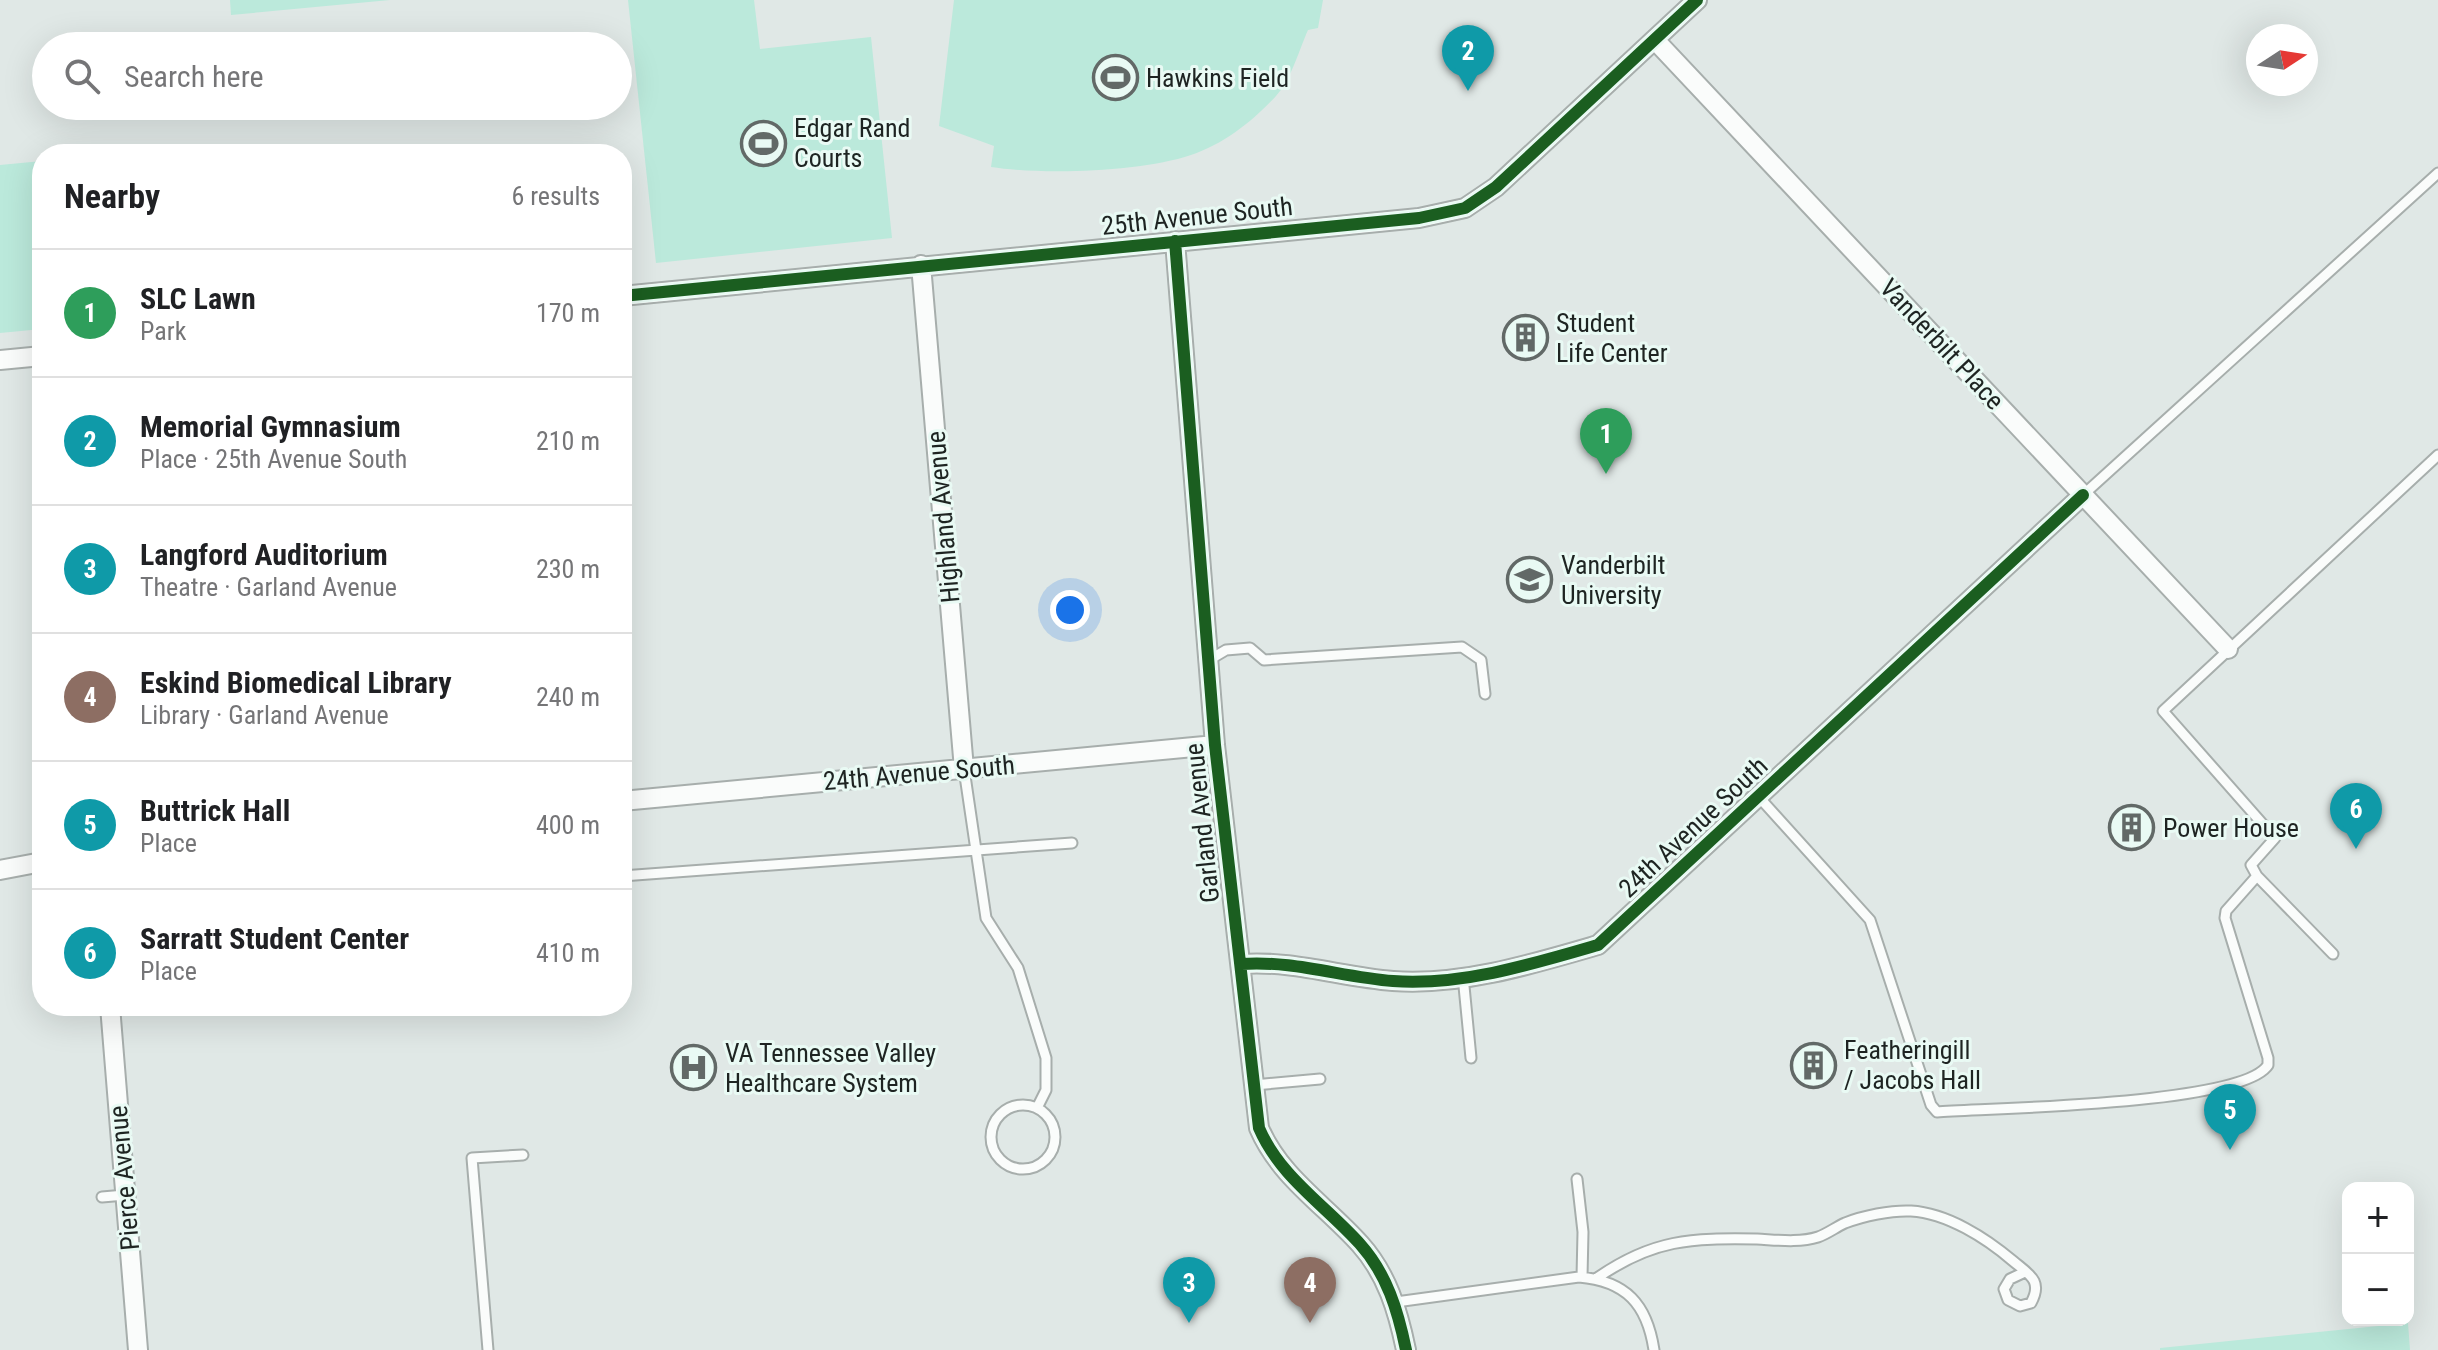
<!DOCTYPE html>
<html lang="en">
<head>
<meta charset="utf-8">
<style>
  body { margin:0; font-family:"Roboto Condensed",sans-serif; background:#f6f6f6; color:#202124 }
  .controls { position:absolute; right:24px; bottom:24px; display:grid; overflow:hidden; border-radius:16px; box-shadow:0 8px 32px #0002 }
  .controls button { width:72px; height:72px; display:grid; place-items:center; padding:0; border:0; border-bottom:2px solid #e0e0e0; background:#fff; color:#202124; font:40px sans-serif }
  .compass { position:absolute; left:2246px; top:24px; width:72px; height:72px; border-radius:50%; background:#fff; box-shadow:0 8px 32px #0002; rotate:78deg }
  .you { position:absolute; left:1070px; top:610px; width:28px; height:28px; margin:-20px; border:6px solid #fff; border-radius:50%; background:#1a73e8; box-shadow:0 0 0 12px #1a73e833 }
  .badge { display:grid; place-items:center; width:52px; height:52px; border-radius:50%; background:#626967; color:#fff; font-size:26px; font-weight:700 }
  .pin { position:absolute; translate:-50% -66px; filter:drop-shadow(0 2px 4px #0008) }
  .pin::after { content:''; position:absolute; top:42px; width:28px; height:24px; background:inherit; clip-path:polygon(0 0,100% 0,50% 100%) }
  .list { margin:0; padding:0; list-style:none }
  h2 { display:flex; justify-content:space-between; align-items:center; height:104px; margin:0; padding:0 32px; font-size:34px }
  h2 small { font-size:26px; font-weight:400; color:#757577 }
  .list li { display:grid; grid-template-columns:52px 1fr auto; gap:24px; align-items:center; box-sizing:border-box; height:128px; padding:0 32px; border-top:2px solid #e0e0e0 }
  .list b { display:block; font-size:30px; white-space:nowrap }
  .list p { margin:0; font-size:26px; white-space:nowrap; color:#757577 }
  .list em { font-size:26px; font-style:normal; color:#757577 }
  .icon { flex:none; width:44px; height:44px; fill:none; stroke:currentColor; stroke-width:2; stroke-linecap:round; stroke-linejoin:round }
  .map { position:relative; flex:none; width:2438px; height:1350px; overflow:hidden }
  .search { position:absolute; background:#fff; box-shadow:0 8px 32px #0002; left:32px; top:32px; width:600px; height:88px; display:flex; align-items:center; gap:20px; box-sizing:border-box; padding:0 28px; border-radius:44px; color:#757577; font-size:30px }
  .panel { position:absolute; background:#fff; box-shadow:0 8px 32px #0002; left:32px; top:144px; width:600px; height:872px; border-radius:32px }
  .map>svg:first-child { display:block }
  .green { fill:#bbe9db }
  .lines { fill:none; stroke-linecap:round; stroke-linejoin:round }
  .service-casing { stroke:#a7aeac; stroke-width:13 }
  .minor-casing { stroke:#a7aeac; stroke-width:22 }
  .service { stroke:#fafcfb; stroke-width:9 }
  .minor { stroke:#fafcfb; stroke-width:18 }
  .cycleway-casing { stroke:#e9faf4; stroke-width:17 }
  .cycleway { stroke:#1b5e20; stroke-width:12 }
  .labels { text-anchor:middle; stroke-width:6; stroke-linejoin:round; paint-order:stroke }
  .poi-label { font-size:26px; fill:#1e2422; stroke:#e9faf4; text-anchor:start }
  .street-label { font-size:26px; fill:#1e2422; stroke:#e9faf4 }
</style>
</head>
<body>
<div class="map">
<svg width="2438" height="1350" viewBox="0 0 2438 1350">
  <rect width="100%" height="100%" fill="#e0e8e6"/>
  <path class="green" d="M230,0H390L231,15Z
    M628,0H754L760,49L871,37L892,238L656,263Z
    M954,0H1323L1318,28L1308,30C1299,50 1291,80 1276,96C1253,121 1224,144 1191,155C1141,172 1043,175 991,167L994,146L939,126Z
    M42,161V329L0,333V165Z
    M2408,1323L2410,1350H2160V1348Z"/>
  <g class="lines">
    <defs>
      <path id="service" d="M2083,495L2438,173
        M1209,660L1226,650L1250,648L1264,660L1462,647L1481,660L1485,694
        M964,769L986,918L1018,968L1046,1058V1090L1037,1108
        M1758,796L1870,920L1931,1105L1937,1112C1991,1108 2243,1105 2268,1065V1058L2225,918L2226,911L2257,876L2251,865L2275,838L2163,711L2438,455
        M622,876L1072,843
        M2257,876L2333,954
        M1463,976L1471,1058
        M1254,1085L1320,1079
        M991 1137a32 32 0 1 1 64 0a32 32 0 1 1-64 0Z
        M1577,1179L1583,1232L1582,1277
        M102,1197L125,1195
        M1597,1278C1653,1239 1691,1238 1757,1239C1777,1240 1799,1243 1818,1237C1827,1234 1836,1227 1845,1223C1863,1216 1891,1210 1911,1211C1947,1213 1986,1238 2013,1261C2030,1275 2043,1281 2031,1303L2020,1306L2008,1300L2004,1289L2010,1279L2025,1272
        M1396,1302L1579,1277C1626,1281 1647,1304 1654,1350
        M488,1350L472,1158L523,1155"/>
      <path id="minor" d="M1655,40L2228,649
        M1175,241L1215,745L1259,1128C1280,1177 1325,1205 1360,1244C1387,1274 1398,1311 1406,1350
        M921,265L964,769
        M622,296L1419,218L1465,208L1496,187L1697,0
        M0,360L42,356
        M622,801L1215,745
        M0,870L42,862
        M1241,964C1292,960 1342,977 1393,981C1461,986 1533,964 1598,945L2083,495
        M110,1006L138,1350"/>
    </defs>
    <use href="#service" class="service-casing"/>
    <use href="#minor" class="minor-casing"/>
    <use href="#service" class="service"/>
    <use href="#minor" class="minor"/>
    <defs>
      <path id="cycleway" d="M1175,241L1215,745L1259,1128C1280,1177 1325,1205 1360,1244C1387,1274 1398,1311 1406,1350
        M622,296L1419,218L1465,208L1496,187L1697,0
        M1241,964C1292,960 1342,977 1393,981C1461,986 1533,964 1598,945L2083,495"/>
    </defs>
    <use href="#cycleway" class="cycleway-casing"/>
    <use href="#cycleway" class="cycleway"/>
  </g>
  <defs>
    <symbol id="stadium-ring" viewBox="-11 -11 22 22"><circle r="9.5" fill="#e9faf4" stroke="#626967" stroke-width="1.5"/><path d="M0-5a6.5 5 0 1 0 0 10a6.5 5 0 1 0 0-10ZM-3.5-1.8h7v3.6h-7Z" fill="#626967"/></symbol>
    <symbol id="building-ring" viewBox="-11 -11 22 22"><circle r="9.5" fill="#e9faf4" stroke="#626967" stroke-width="1.5"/><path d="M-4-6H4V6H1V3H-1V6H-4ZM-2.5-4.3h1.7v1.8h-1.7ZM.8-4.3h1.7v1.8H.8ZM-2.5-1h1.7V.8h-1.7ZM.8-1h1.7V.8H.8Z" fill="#626967"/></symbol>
    <symbol id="university-ring" viewBox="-11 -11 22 22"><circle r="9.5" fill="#e9faf4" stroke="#626967" stroke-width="1.5"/><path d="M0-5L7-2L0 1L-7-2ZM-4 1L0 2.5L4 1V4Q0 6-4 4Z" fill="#626967"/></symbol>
    <symbol id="hospital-ring" viewBox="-11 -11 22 22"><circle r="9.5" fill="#e9faf4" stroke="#626967" stroke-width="1.5"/><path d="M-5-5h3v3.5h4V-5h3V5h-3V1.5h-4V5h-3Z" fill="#626967"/></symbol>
  </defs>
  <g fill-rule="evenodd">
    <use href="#stadium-ring" x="1090" y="52" width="51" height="51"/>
    <use href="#stadium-ring" x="738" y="118" width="51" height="51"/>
    <use href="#building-ring" x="1500" y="312" width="51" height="51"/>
    <use href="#university-ring" x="1504" y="554" width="51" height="51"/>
    <use href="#building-ring" x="2106" y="802" width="51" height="51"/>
    <use href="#building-ring" x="1788" y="1040" width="51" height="51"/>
    <use href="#hospital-ring" x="668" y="1042" width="51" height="51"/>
  </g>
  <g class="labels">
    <g class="poi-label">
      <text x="1146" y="87">Hawkins Field</text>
      <text x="794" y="137">Edgar Rand<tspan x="794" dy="30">Courts</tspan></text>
      <text x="1556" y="332">Student<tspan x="1556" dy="30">Life Center</tspan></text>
      <text x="1561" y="574">Vanderbilt<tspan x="1561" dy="30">University</tspan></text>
      <text x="2163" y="837">Power House</text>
      <text x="1844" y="1059">Featheringill<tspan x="1844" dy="30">/ Jacobs Hall</tspan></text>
      <text x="725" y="1062">VA Tennessee Valley<tspan x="725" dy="30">Healthcare System</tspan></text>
    </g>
    <g class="street-label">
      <text transform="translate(1197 216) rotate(-6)" y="9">25th Avenue South</text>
      <text transform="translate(1942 344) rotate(47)" y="9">Vanderbilt Place</text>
      <text transform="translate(943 517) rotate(-95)" y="9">Highland Avenue</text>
      <text transform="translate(919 773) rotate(-5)" y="9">24th Avenue South</text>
      <text transform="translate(1202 823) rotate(-96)" y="9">Garland Avenue</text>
      <text transform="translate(1693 827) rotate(-43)" y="9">24th Avenue South</text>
      <text transform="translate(124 1178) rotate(-95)" y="9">Pierce Avenue</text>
    </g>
  </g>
</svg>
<div class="controls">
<button>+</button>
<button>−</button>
</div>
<svg class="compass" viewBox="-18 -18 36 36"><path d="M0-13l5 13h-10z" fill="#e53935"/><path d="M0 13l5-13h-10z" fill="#757577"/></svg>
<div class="you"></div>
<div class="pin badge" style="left:1606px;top:474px;background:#2e9e5b">1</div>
<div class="pin badge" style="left:1468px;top:91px;background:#0f9aa8">2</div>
<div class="pin badge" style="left:1189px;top:1323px;background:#0f9aa8">3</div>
<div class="pin badge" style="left:1310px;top:1323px;background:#8d6e63">4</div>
<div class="pin badge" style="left:2230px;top:1150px;background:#0f9aa8">5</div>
<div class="pin badge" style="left:2356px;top:849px;background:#0f9aa8">6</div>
<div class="search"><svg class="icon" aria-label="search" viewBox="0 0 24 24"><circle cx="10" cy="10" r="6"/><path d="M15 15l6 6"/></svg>Search here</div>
<section class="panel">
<h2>Nearby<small>6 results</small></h2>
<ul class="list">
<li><span class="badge" style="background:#2e9e5b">1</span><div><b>SLC Lawn</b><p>Park</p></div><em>170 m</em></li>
<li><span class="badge" style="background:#0f9aa8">2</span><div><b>Memorial Gymnasium</b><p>Place · 25th Avenue South</p></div><em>210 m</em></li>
<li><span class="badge" style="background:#0f9aa8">3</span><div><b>Langford Auditorium</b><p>Theatre · Garland Avenue</p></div><em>230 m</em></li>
<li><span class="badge" style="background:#8d6e63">4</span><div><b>Eskind Biomedical Library</b><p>Library · Garland Avenue</p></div><em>240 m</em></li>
<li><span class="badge" style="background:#0f9aa8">5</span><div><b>Buttrick Hall</b><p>Place</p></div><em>400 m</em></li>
<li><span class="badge" style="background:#0f9aa8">6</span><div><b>Sarratt Student Center</b><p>Place</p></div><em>410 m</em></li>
</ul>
</section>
</div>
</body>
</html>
